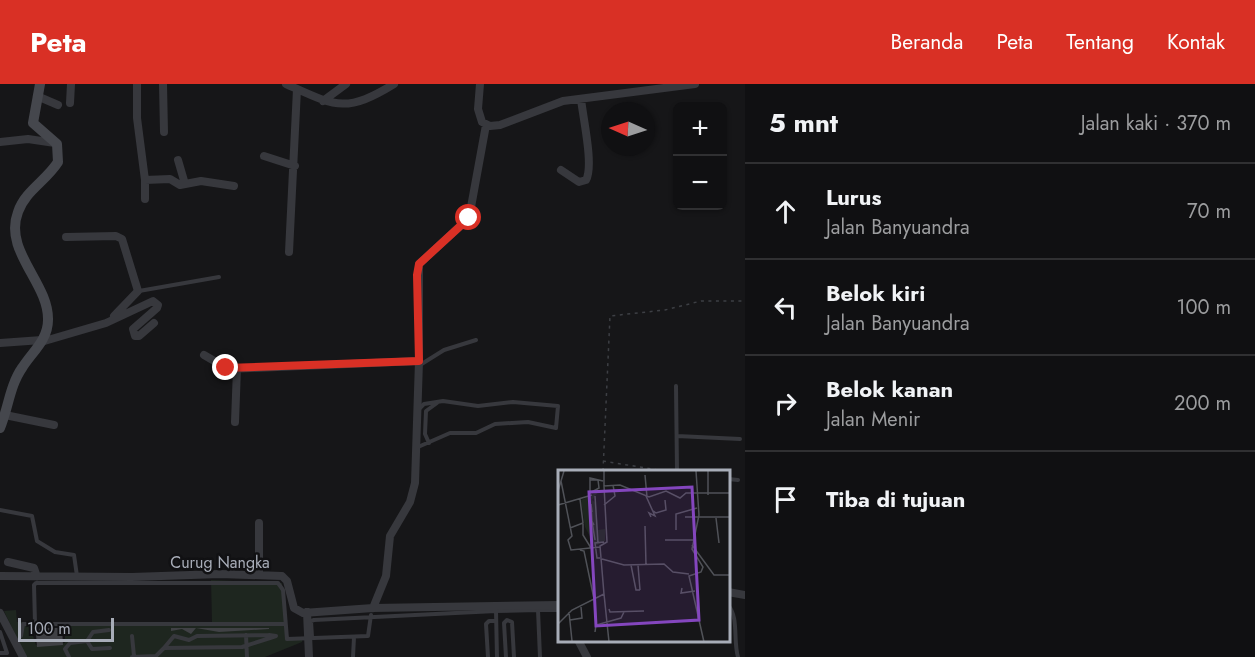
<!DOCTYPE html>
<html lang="id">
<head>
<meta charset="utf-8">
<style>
  body { margin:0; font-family:Jost,sans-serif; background:#1e1e20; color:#f1f3f6 }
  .controls { position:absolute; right:18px; top:18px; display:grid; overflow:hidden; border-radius:9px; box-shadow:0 2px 4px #0004 }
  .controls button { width:54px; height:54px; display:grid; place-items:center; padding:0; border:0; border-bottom:2px solid #303032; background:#101012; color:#f1f3f6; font:30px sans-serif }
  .compass { position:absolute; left:601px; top:18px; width:54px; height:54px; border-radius:50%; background:#101012; box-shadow:0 2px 4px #0004; rotate:273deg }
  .scale { position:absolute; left:18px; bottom:15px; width:96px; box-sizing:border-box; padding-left:6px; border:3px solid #a8adb8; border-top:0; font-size:16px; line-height:21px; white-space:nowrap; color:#a8adb8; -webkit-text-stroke:4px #111113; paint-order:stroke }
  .stop { position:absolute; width:18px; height:18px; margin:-14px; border:4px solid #d93025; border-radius:50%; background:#fff }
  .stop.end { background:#d93025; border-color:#fff; box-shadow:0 2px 6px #0008 }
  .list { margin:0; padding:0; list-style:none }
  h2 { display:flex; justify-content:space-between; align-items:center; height:78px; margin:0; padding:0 24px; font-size:26px }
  h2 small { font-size:20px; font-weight:400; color:#9c9d9f }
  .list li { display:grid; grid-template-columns:39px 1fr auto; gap:18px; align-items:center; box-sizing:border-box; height:96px; padding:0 24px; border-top:2px solid #303032 }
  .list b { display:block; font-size:22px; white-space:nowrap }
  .list p { margin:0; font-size:20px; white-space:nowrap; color:#9c9d9f }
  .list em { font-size:20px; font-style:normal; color:#9c9d9f }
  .icon { flex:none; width:33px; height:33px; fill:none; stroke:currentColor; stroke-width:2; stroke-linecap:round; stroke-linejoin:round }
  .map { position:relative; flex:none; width:745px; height:573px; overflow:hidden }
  header { display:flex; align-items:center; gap:36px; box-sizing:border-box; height:84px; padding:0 30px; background:#d93025; color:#fff }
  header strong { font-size:28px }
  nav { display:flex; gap:33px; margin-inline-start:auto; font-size:21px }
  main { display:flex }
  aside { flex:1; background:#101012 }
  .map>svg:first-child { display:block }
  .green { fill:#1e261f }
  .building { fill:#404145 }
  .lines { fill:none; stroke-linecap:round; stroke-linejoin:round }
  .path { stroke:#3d3f44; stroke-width:1.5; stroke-dasharray:3 4.5; stroke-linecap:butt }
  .service { stroke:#37383d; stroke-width:4 }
  .minor { stroke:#37383d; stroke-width:8 }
  .secondary { stroke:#45474d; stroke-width:10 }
  .route { stroke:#d93025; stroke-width:8 }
  .labels { text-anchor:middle; stroke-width:5; stroke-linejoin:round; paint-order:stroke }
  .street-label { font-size:16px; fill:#a8adb8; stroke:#111113 }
  .inset-road { fill:none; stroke:#505258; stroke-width:1.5 }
  .view { fill:#8446be; fill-opacity:0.15; stroke:#8446be; stroke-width:3 }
  .inset-edge { fill:none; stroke:#a8adb8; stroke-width:3 }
</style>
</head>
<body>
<header>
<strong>Peta</strong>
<nav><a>Beranda</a><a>Peta</a><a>Tentang</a><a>Kontak</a></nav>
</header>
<main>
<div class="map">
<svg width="745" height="573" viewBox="0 0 745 573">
  <rect width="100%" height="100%" fill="#161618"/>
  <path class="green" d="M211,496L282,499L286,554L302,555V558L265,573H26L4,527L16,526L17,538H29L30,551L33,552L36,561L65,559V538H212Z"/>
  <path class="building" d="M40,544H62L63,561L37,563L36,550Z
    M171,544H269V545L219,548L196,544L191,550L182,545L171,547Z"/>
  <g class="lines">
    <path class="path" d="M603,377L664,387
      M603,387L610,232L665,226L701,217H745"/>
    <path class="service" d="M139,207L219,193
      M420,281L444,266L476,256
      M676,302L677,387
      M677,352L740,355
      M429,359L425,350L426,327L437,319
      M418,363L450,349H476L495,340L528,338L556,344L558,322L513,318L478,322L443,317L424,320L418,326
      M728,395L738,396
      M0,426L32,432L37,457L55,468L74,471L77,492
      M728,521C739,533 733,557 738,573
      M538,526H559
      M496,527L538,526L540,573
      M35,539L34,501L36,499H278L283,506L287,555L368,552L371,531
      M0,548L7,569H0
      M246,551L247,573
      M269,551L276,552L270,554L269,551L197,552L189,556L174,552L164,564L242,563L270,554
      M21,552L23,540H285
      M132,552L134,572
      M312,553L311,537L314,536L496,527L497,573
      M87,557L93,548L109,546
      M69,573L65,565L70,559L87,557L92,565L110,564
      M132,573L156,572L164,564
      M353,573L354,553
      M488,573L486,540L489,537H496
      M506,573L504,539L507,536L512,538L514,573"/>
    <path class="minor" d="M137,0V34L145,96L170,95L180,101L201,97L234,102
      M163,0L164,48
      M286,0C335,22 345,30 394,0
      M480,0L478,25L482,38L490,42L500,41L563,17L695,0
      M37,12L58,21
      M323,17L346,0
      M70,19L71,0
      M0,58L28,55L55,59
      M264,72L295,82
      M178,76L185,100
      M561,86L579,98L586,96C594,82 583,34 581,15
      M145,115V96
      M66,153L116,152L122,155L138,207L114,232
      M289,168L297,5
      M41,258L106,239L153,217L158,221L157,224L133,245L135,252H139L154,239
      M0,259L42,256
      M204,271L228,285L419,277
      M5,331L54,341
      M235,338L237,284
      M8,478L34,484L37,493
      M259,491V439
      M0,492L132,493L220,490L282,492L287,497L294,524L303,529L373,524L559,521
      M728,508L745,511
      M373,524L386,492L390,452L410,418L415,399L419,277V180L469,134L486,41
      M307,528L309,573
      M0,529L23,573
      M578,556L587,573"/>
    <path class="secondary" d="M0,344C8,325 10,301 22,284C32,268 48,256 48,236C49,199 3,167 18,128C25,107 46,97 58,78L57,60L33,39L40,0"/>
  </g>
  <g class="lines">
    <path class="route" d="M226,284L419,277L417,191L419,180L469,134"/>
  </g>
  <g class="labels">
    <g class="street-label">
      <text x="220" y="484">Curug Nangka</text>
    </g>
  </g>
  <g transform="translate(558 386)">
    <rect width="172" height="172" fill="#161618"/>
    <path d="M40,22L34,30L38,33L40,60L47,59V71L37,76L27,57L23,30Z" fill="#1e261f"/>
    <path class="inset-road" d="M46,1V16L62,15L91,27L108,21L122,28L128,23H173M138,1L141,45L134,79L145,97L143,102L131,106L146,172M150,1V25M87,5L89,27M32,10H40L41,18L32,23V8L45,11M3,11L14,66L10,70L13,80L42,77M0,21L6,1M37,26L40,73M88,26L97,46L91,43L93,47M0,35L34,25M46,35L57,26L55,15M94,40L98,43L108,40L107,30M34,42L33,34L34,51M127,47H173M158,48L161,73M25,54V65L33,78M36,55L34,51L37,70M87,56L88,95M12,58L25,53L22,29M118,60V44L139,38M107,70H136M134,75L156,105H173M22,80L26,81L36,129M42,88H39L37,73L46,72M44,89L66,95L106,94L115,102L131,104M73,95L78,120H82M80,95L82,120M124,118L123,123L137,121M46,124L51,172M51,139L52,142L86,141M11,142L14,171M12,150L24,148L23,137M0,154L14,140L46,124L42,76L49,72L46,16M37,162L38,155L63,148L66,142"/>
    <path class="view" d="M134,17L141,150L38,156L31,22Z"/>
    <rect width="172" height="172" class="inset-edge"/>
  </g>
</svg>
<div class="controls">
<button>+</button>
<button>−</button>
</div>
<svg class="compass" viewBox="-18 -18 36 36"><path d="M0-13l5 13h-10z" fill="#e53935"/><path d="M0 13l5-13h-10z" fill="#9c9d9f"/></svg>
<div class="scale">100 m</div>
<div class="stop" style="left:469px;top:134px"></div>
<div class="stop end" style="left:226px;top:284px"></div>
</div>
<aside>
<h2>5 mnt<small>Jalan kaki · 370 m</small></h2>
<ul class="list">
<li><svg class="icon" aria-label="ahead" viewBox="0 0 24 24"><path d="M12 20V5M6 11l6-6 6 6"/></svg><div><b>Lurus</b><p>Jalan Banyuandra</p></div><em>70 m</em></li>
<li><svg class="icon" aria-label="left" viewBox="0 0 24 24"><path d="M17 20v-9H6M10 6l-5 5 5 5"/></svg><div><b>Belok kiri</b><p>Jalan Banyuandra</p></div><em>100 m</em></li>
<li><svg class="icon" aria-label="right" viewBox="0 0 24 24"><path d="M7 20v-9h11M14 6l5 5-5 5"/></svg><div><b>Belok kanan</b><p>Jalan Menir</p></div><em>200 m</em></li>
<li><svg class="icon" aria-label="arrive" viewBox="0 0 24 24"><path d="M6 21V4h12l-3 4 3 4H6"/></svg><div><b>Tiba di tujuan</b></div></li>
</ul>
</aside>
</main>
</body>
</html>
